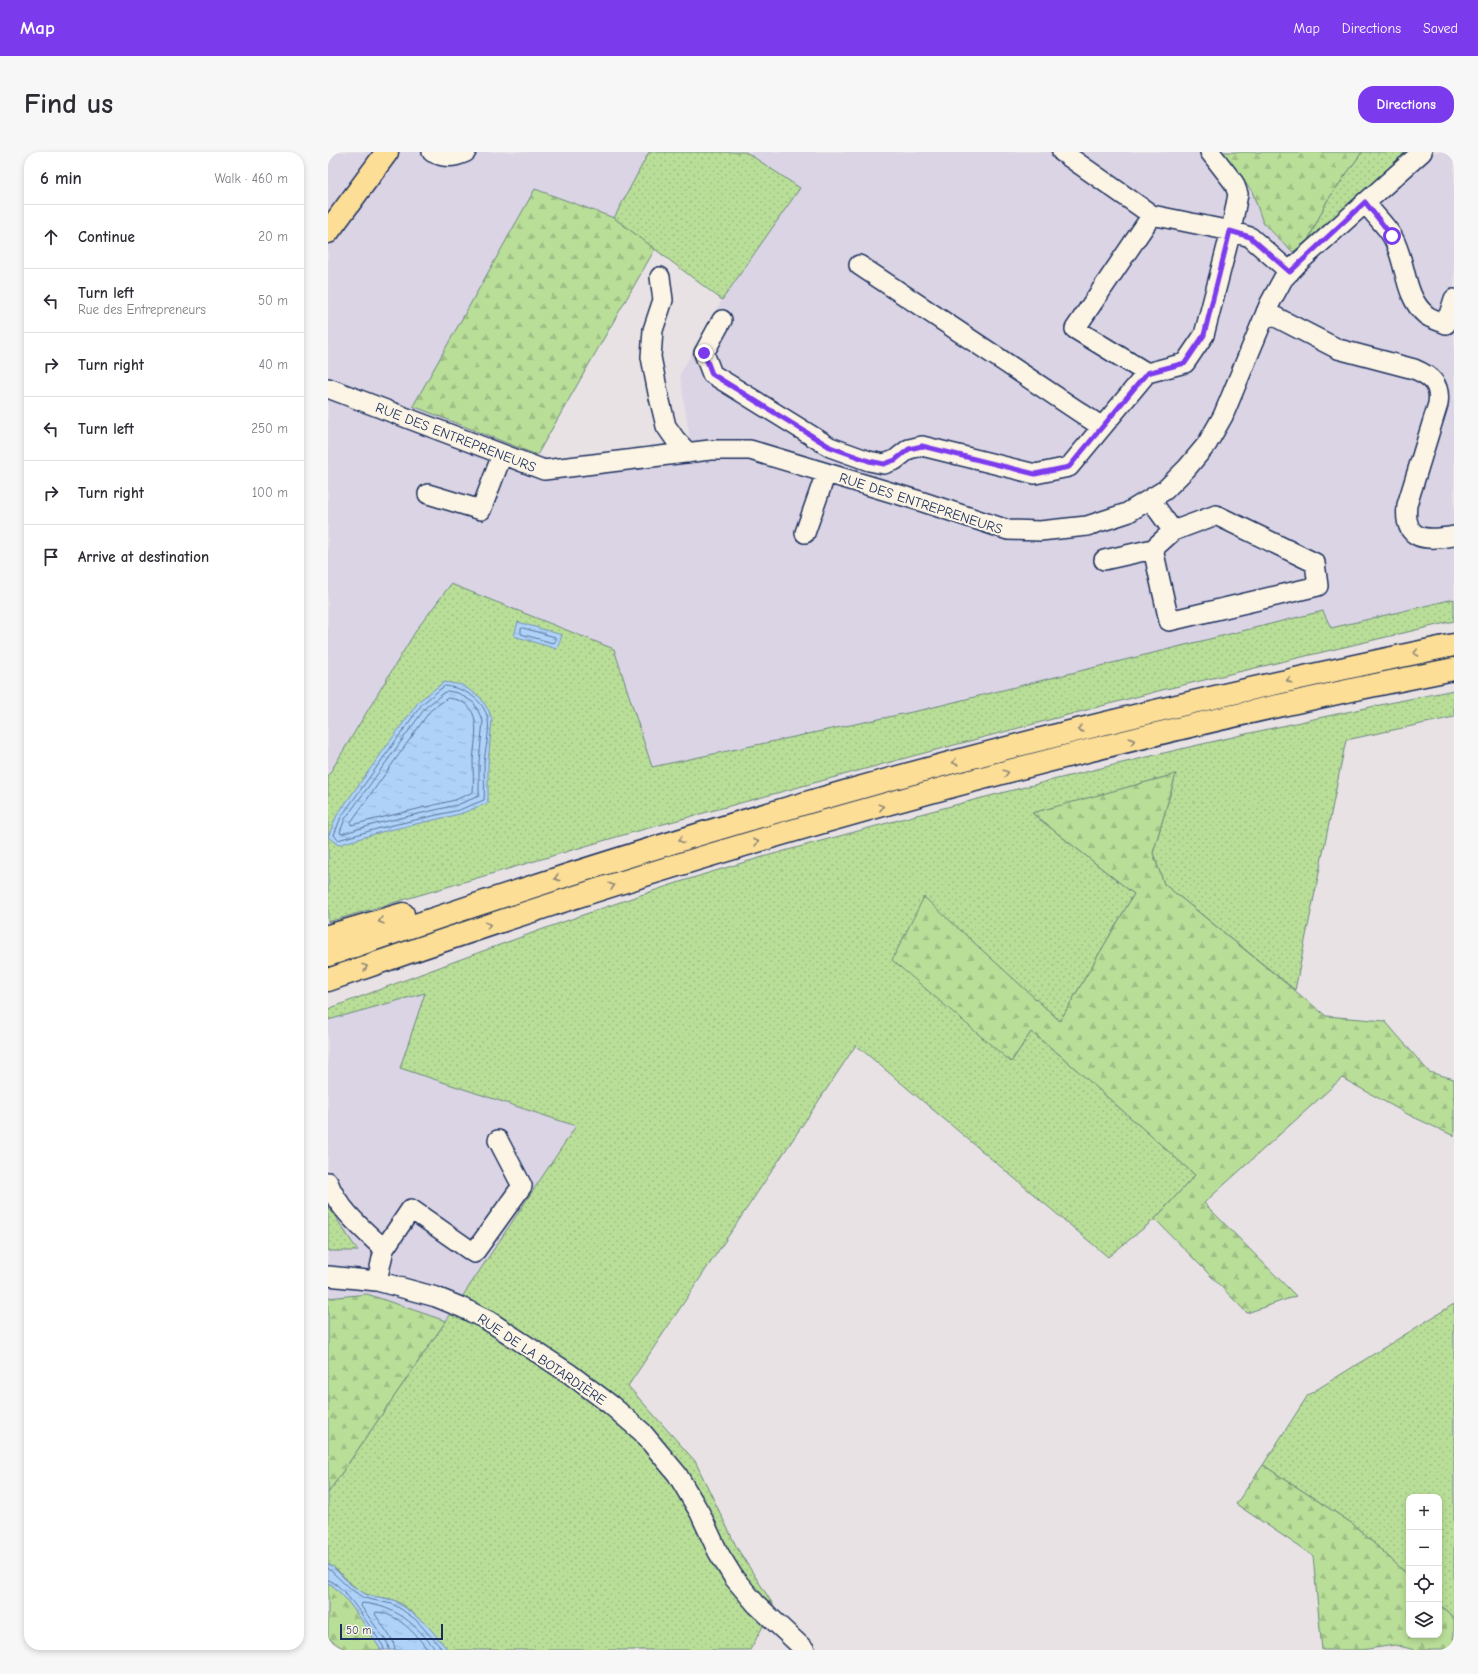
<!DOCTYPE html>
<html lang="en">
<head>
<meta charset="utf-8">
<style>
  body { margin:0; font-family:"Comic Neue",sans-serif; background:#f7f7f7; color:#2b2b33 }
  .controls { position:absolute; right:12px; bottom:12px; display:grid; overflow:hidden; border-radius:8px; box-shadow:0 2px 6px #0003 }
  .controls button { width:36px; height:36px; display:grid; place-items:center; padding:0; border:0; border-bottom:1px solid #e1e1e2; background:#fff; color:#2b2b33; font:20px sans-serif }
  .scale { position:absolute; left:12px; bottom:10px; width:103px; box-sizing:border-box; padding-left:4px; border:2px solid #1b2f5e; border-top:0; font-size:11px; line-height:14px; white-space:nowrap; color:#1b2f5e; -webkit-text-stroke:3px #fcf5e5; paint-order:stroke }
  .stop { position:absolute; width:12px; height:12px; margin:-9px; border:3px solid #7c3aed; border-radius:50%; background:#fff }
  .stop.end { background:#7c3aed; border-color:#fff; box-shadow:0 1px 4px #0008 }
  .list { margin:0; padding:0; list-style:none }
  h2 { display:flex; justify-content:space-between; align-items:center; height:52px; margin:0; padding:0 16px; font-size:17px }
  h2 small { font-size:13px; font-weight:400; color:#7c7c81 }
  .list li { display:grid; grid-template-columns:26px 1fr auto; gap:12px; align-items:center; box-sizing:border-box; height:64px; padding:0 16px; border-top:1px solid #e1e1e2 }
  .list b { display:block; font-size:15px; white-space:nowrap }
  .list p { margin:0; font-size:13px; white-space:nowrap; color:#7c7c81 }
  .list em { font-size:13px; font-style:normal; color:#7c7c81 }
  .icon { flex:none; width:22px; height:22px; fill:none; stroke:currentColor; stroke-width:2; stroke-linecap:round; stroke-linejoin:round }
  .map { position:relative; flex:none; width:1126px; height:1498px; overflow:hidden; border-radius:16px }
  header { display:flex; align-items:center; gap:24px; box-sizing:border-box; height:56px; padding:0 20px; background:#7c3aed; color:#fff }
  header strong { font-size:19px }
  nav { display:flex; gap:22px; margin-inline-start:auto; font-size:14px }
  .intro { display:flex; align-items:center; justify-content:space-between; box-sizing:border-box; height:96px; padding:0 24px }
  h1 { margin:0; font-size:28px }
  .button { padding:10px 18px; border-radius:16px; background:#7c3aed; color:#fff; font-size:14px; font-weight:700 }
  main { display:flex; gap:24px; padding:0 24px }
  aside { flex:1; background:#fff; border-radius:16px; box-shadow:0 2px 6px #0003 }
  .map>svg:first-child { display:block }
  .built { fill:#dad4e5 }
  .grass { fill:url(#grass-dots); stroke:#6a867b }
  .forest { fill:url(#forest-firs); stroke:#6a867b }
  .water { fill:url(#water-ripples); stroke:#7491ba }
  .lines { fill:none; stroke-linecap:round; stroke-linejoin:round }
  .shore { stroke:#56719c; stroke-width:1 }
  .minor-casing { stroke:#1b2f5e; stroke-width:22 }
  .major-casing { stroke:#1b2f5e; stroke-width:25 }
  .highway-casing { stroke:#1b2f5e; stroke-width:25 }
  .minor { stroke:#fcf5e5; stroke-width:19 }
  .major { stroke:#fcde96; stroke-width:22 }
  .highway { stroke:#fcde96; stroke-width:22 }
  .oneway { stroke:#8c867a }
  .route { stroke:#7c3aed; stroke-width:5 }
  .labels { text-anchor:middle; stroke-width:4; stroke-linejoin:round; paint-order:stroke }
  .street-label { font-size:14px; fill:#1b2f5e; stroke:#fcf5e5 }
</style>
</head>
<body>
<header>
<strong>Map</strong>
<nav><a>Map</a><a>Directions</a><a>Saved</a></nav>
</header>
<div class="intro"><h1>Find us</h1><a class="button">Directions</a></div>
<main>
<aside>
<h2>6 min<small>Walk · 460 m</small></h2>
<ul class="list">
<li><svg class="icon" aria-label="ahead" viewBox="0 0 24 24"><path d="M12 20V5M6 11l6-6 6 6"/></svg><div><b>Continue</b></div><em>20 m</em></li>
<li><svg class="icon" aria-label="left" viewBox="0 0 24 24"><path d="M17 20v-9H6M10 6l-5 5 5 5"/></svg><div><b>Turn left</b><p>Rue des Entrepreneurs</p></div><em>50 m</em></li>
<li><svg class="icon" aria-label="right" viewBox="0 0 24 24"><path d="M7 20v-9h11M14 6l5 5-5 5"/></svg><div><b>Turn right</b></div><em>40 m</em></li>
<li><svg class="icon" aria-label="left" viewBox="0 0 24 24"><path d="M17 20v-9H6M10 6l-5 5 5 5"/></svg><div><b>Turn left</b></div><em>250 m</em></li>
<li><svg class="icon" aria-label="right" viewBox="0 0 24 24"><path d="M7 20v-9h11M14 6l5 5-5 5"/></svg><div><b>Turn right</b></div><em>100 m</em></li>
<li><svg class="icon" aria-label="arrive" viewBox="0 0 24 24"><path d="M6 21V4h12l-3 4 3 4H6"/></svg><div><b>Arrive at destination</b></div></li>
</ul>
</aside>
<div class="map">
<svg width="1126" height="1498" viewBox="0 0 1126 1498">
  <defs>
    <pattern id="grass-dots" width="8" height="8" patternUnits="userSpaceOnUse"><rect width="8" height="8" fill="#b9de98"/><path d="M2 2h.1M6 6h.1" fill="none" stroke="#9ebf85" stroke-width="1.8" stroke-linecap="round"/></pattern>
    <pattern id="forest-firs" width="22" height="20" patternUnits="userSpaceOnUse"><rect width="22" height="20" fill="#b9de98"/><path d="M5 1l3.5 6h-7zM16 11l3.5 6h-7z" fill="#9ebf85"/></pattern>
    <pattern id="water-ripples" width="26" height="14" patternUnits="userSpaceOnUse"><rect width="26" height="14" fill="#afd3f8"/><path d="M2 4q2-2 4 0t4 0M15 11q2-2 4 0t4 0" fill="none" stroke="#96b5d7"/></pattern>
  </defs>
  <rect width="100%" height="100%" fill="#e8e2e5"/>
  <filter id="ink" filterUnits="userSpaceOnUse"><feTurbulence type="fractalNoise" baseFrequency=".025" numOctaves="2"/><feDisplacementMap in="SourceGraphic" scale="8" xChannelSelector="R" yChannelSelector="G"/><feConvolveMatrix kernelMatrix="1 2 1 2 8 2 1 2 1" color-interpolation-filters="sRGB"/></filter>
  <g filter="url(#ink)">
    <path class="built" d="M0,0H321L286,66L207,37L86,254L227,309L362,288L352,222L394,148L471,36L418,0H892L924,39L935,71L965,100L1082,0H1126V447L1003,476L996,460L598,557L324,616L286,497L123,432L89,477L0,624Z
      M98,841L72,916L248,973L118,1169L39,1142L0,1146V868Z"/>
    <path class="grass" d="M321,0H418L472,36L394,148L286,66Z
      M1034,0H1082L980,88L999,49Z
      M123,432L286,497L324,615L598,557L995,459L1003,476L1126,447V469L834,538L570,608L295,683L0,770V624L89,477Z
      M1126,538V565L1018,588L967,838L836,732L825,701L848,622L705,662L806,742L732,869L596,746L683,910L703,880L732,903L867,1023L827,1067L780,1105L528,893L300,1234L367,1309L409,1396L446,1454L422,1498H120C109,1485 81,1454 66,1448C57,1445 47,1446 38,1442C23,1436 14,1419 0,1412V1341L118,1169L248,974L72,916L97,841L0,868V857C117,813 235,768 355,729C429,705 506,686 581,665C762,617 943,574 1126,538Z
      M0,1054L30,1099H0Z
      M1126,1152V1466L1111,1452V1345H1081V1424L1025,1372L935,1313L980,1243Z"/>
    <path class="forest" d="M892,0H1034L999,49L980,88L965,100L935,71L924,39Z
      M207,37L286,66L327,97L209,303L85,254Z
      M848,622L825,701L836,732L998,864L1057,869L1101,920L1126,927V984L1081,963L1014,926L876,1051L968,1144L919,1161L827,1067L867,1023L732,903L703,880L683,910L564,808L596,745L732,869L806,742L704,661Z
      M39,1142L118,1169L0,1341V1146Z
      M935,1313L1025,1372L1081,1424V1483H1111V1452L1126,1466V1498H1087L1067,1493L1033,1498H994L985,1404L908,1352Z
      M0,1431C17,1439 42,1481 53,1498H17L0,1486Z"/>
    <path class="water" d="M190,470L234,483L229,497L186,484Z
      M116,530L134,533L152,545L161,559L164,568L160,611V651L132,662L53,680L10,693L0,685L9,663L91,549Z
      M0,1412L4,1414L23,1433L39,1443L66,1448L75,1454L99,1473L120,1498H53C42,1481 17,1439 0,1431Z"/>
    <g class="lines">
      <path class="shore" d="M195,476L227,485V490L225,491L193,482V477Z
        M117,534C136,536 156,547 160,568C162,581 157,597 156,611C156,623 157,636 156,648L131,658L52,676L10,688L6,683L13,665L94,552Z
        M119,539L130,541L146,551L155,569L151,610V644L129,653L51,671L13,682L12,680L17,667L98,555Z
        M120,546C157,550 147,583 145,609C145,619 146,630 145,640L127,648L23,673V670L102,559Z
        M0,1416L21,1436L36,1446L64,1452L73,1457L88,1468L115,1498
        M0,1428C14,1429 46,1481 55,1494L56,1498
        M61,1498L60,1492L33,1454L34,1451C69,1454 87,1472 108,1498
        M67,1498L65,1489L47,1462L48,1460C69,1461 88,1482 100,1498"/>
      <defs>
        <path id="minor" d="M104,0C117,6 125,6 138,0
          M734,0L824,63
          M1037,50C1045,62 1057,72 1064,84C1079,109 1075,144 1098,163C1103,167 1112,169 1118,172L1126,147
          M531,113L774,275
          M332,125L335,148L325,178L323,205L330,241L338,274L347,287L360,301
          M938,160L1010,197L1086,217C1103,224 1113,232 1110,252L1079,353C1075,389 1097,389 1126,384
          M394,168L376,201L384,222L502,295L541,309L556,312L567,308L581,297L594,294L707,322L741,315L819,221L857,211L876,183L903,79L922,85L962,120
          M819,221L747,177L824,63L903,79L910,42L906,31L882,0
          M0,236L216,318L382,298H422L592,349L680,378L712,379L759,374L799,361L837,338L859,316L879,292L895,264L942,151L955,127L970,111L1094,0
          M100,342L153,358L174,303
          M822,347L845,379L888,363L987,411L990,434L841,469L825,397L845,379
          M477,381L498,321
          M776,408L825,397
          M0,1030C10,1057 36,1078 56,1097L49,1129
          M56,1097L83,1057L146,1101L194,1034L170,988
          M0,1124L49,1129L108,1145L135,1156L161,1169L242,1222L283,1253L314,1280L349,1322L372,1361L390,1400L406,1426L428,1452L477,1498"/>
        <path id="major" d="M0,80L59,0"/>
        <path id="highway" d="M0,784L75,762
          M0,803C248,717 499,640 754,577C877,546 1001,519 1126,493
          M0,828C367,699 744,592 1126,517"/>
      </defs>
      <use href="#minor" class="minor-casing"/>
      <use href="#major" class="major-casing"/>
      <use href="#highway" class="highway-casing"/>
      <use href="#minor" class="minor"/>
      <use href="#major" class="major"/>
      <use href="#highway" class="highway"/>
    </g>
    <defs><path id="oneway-chevron" d="M-2-3.5L2.5 0L-2 3.5" fill="none" stroke-width="1.6" stroke-linecap="round" stroke-linejoin="round"/></defs>
    <g class="oneway">
      <use href="#oneway-chevron" transform="translate(1088 501) rotate(168)"/>
      <use href="#oneway-chevron" transform="translate(961 528) rotate(167)"/>
      <use href="#oneway-chevron" transform="translate(752 577) rotate(166)"/>
      <use href="#oneway-chevron" transform="translate(804 589) rotate(-14)"/>
      <use href="#oneway-chevron" transform="translate(627 610) rotate(165)"/>
      <use href="#oneway-chevron" transform="translate(678 621) rotate(-15)"/>
      <use href="#oneway-chevron" transform="translate(553 655) rotate(-15)"/>
      <use href="#oneway-chevron" transform="translate(353 688) rotate(163)"/>
      <use href="#oneway-chevron" transform="translate(428 690) rotate(-16)"/>
      <use href="#oneway-chevron" transform="translate(229 726) rotate(163)"/>
      <use href="#oneway-chevron" transform="translate(284 734) rotate(-17)"/>
      <use href="#oneway-chevron" transform="translate(53 769) rotate(164)"/>
      <use href="#oneway-chevron" transform="translate(160 773) rotate(-18)"/>
      <use href="#oneway-chevron" transform="translate(37 815) rotate(-19)"/>
    </g>
  </g>
  <g class="lines" filter="url(#ink)">
    <path class="route" d="M376,201L384,222L502,295L541,309L556,312L567,308L581,297L594,294L707,322L741,315L819,221L857,211L876,183L902,79L922,85L962,120L1037,50L1064,84"/>
  </g>
  <g class="labels">
    <g class="street-label">
      <text transform="translate(128 285) rotate(21)" y="5">RUE DES ENTREPRENEURS</text>
      <text transform="translate(593 351) rotate(18)" y="5">RUE DES ENTREPRENEURS</text>
      <text transform="translate(214 1207) rotate(34)" y="5">RUE DE LA BOTARDIÈRE</text>
    </g>
  </g>
</svg>
<div class="controls">
<button>+</button>
<button>−</button>
<button><svg class="icon" aria-label="locate" viewBox="0 0 24 24"><circle cx="12" cy="12" r="6"/><path d="M12 2v4M12 18v4M2 12h4M18 12h4"/></svg></button>
<button><svg class="icon" aria-label="layers" viewBox="0 0 24 24"><path d="M12 4l9 5-9 5-9-5zM3 14l9 5 9-5"/></svg></button>
</div>
<div class="scale">50 m</div>
<div class="stop" style="left:1064px;top:84px"></div>
<div class="stop end" style="left:376px;top:201px"></div>
</div>
</main>
</body>
</html>
